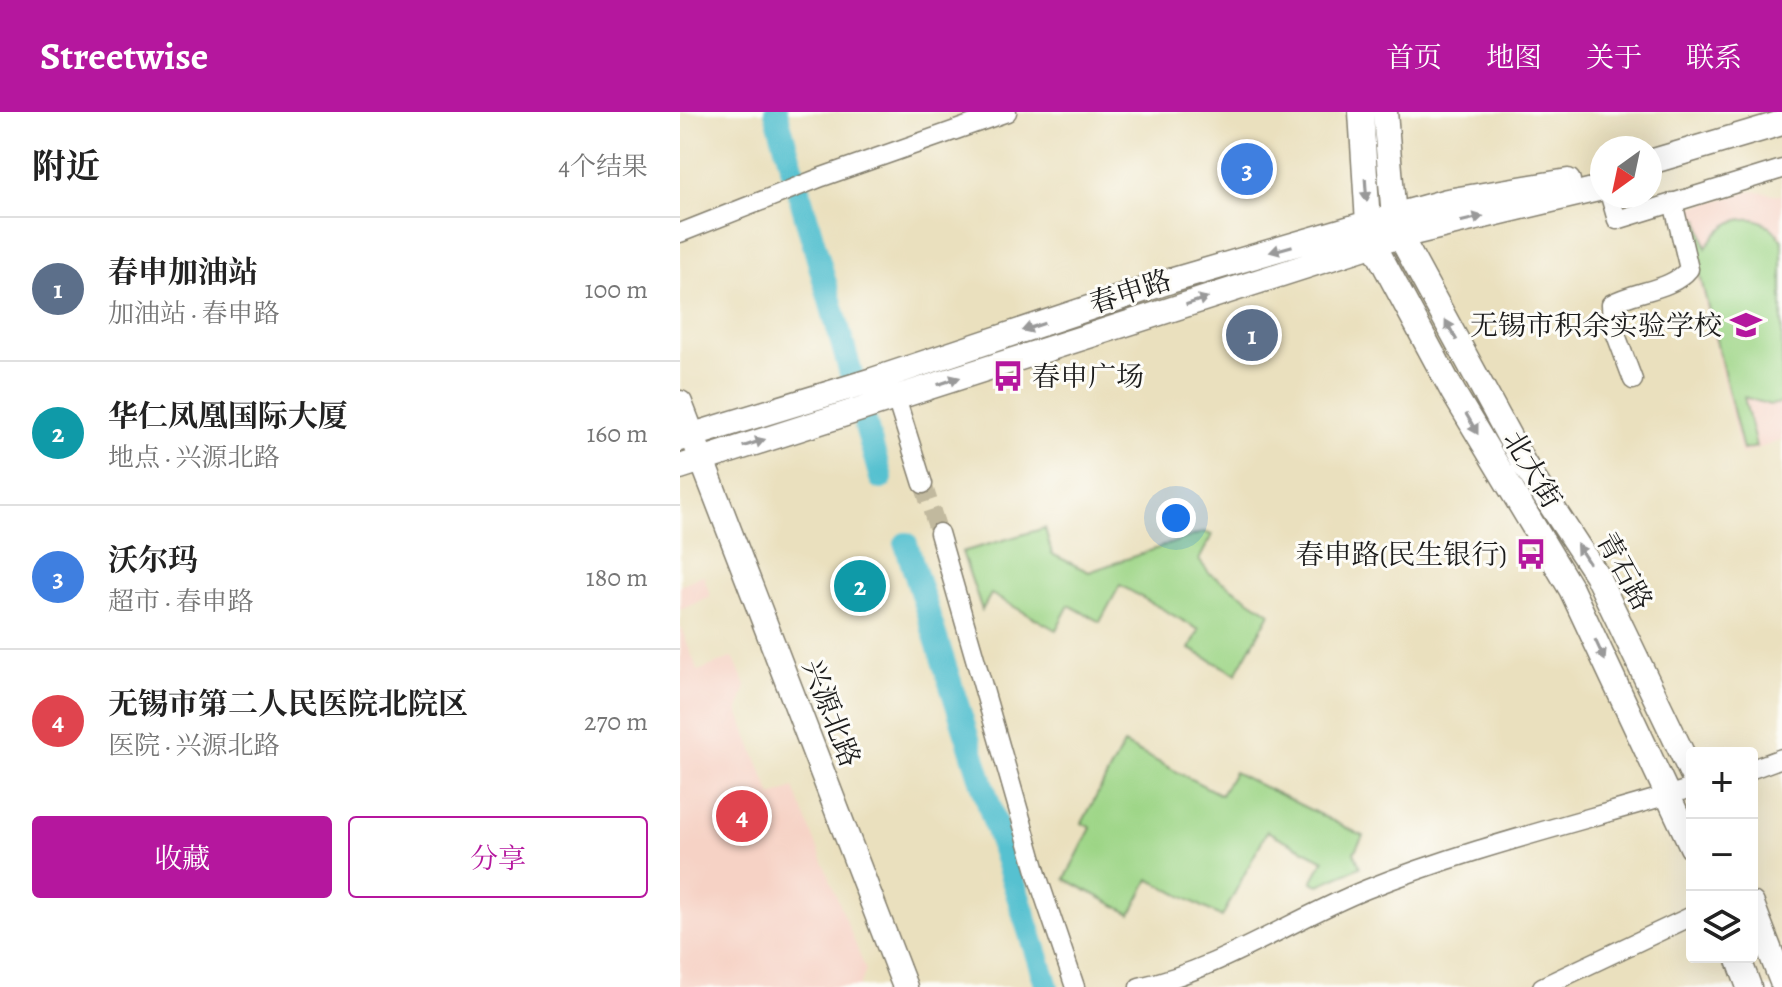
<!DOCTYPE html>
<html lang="zh">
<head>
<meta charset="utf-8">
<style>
  body { margin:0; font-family:Alegreya,"Noto Serif SC",serif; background:#f2f2f2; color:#222 }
  .controls { position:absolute; right:24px; bottom:24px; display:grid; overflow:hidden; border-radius:8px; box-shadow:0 8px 32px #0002 }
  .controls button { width:72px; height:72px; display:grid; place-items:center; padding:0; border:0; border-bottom:2px solid #e0e0e0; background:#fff; color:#222; font:40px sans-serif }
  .compass { position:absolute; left:910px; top:24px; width:72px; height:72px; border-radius:50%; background:#fff; box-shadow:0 8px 32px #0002; rotate:213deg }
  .you { position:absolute; left:496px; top:406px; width:28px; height:28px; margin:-20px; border:6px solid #fff; border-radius:50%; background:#1a73e8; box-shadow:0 0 0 12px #1a73e833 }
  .badge { display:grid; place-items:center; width:52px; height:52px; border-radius:50%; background:#b5179e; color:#fff; font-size:26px; font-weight:700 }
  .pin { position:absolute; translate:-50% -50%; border:4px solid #fff; box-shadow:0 2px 8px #0006 }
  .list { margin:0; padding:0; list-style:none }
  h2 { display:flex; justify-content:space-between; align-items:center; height:104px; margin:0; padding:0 32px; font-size:34px }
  h2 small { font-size:26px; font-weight:400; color:#767676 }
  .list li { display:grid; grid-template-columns:52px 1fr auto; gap:24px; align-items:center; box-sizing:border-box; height:144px; padding:0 32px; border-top:2px solid #e0e0e0 }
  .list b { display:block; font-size:30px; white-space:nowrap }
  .list p { margin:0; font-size:26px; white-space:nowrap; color:#767676 }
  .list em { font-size:26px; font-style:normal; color:#767676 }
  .actions { display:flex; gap:16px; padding:24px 32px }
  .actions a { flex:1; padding:18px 0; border:2px solid #b5179e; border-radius:8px; text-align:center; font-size:28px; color:#b5179e }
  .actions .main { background:#b5179e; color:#fff }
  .icon { flex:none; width:44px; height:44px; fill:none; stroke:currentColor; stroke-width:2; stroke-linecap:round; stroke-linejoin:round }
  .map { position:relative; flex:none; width:1102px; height:875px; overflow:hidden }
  header { display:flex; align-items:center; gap:48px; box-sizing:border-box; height:112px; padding:0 40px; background:#b5179e; color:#fff }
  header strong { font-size:38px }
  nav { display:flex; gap:44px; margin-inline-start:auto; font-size:28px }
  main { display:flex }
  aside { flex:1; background:#fff }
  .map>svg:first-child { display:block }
  .built { fill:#f6d2c5 }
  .green { fill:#9dd586; stroke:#5c7851; stroke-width:2 }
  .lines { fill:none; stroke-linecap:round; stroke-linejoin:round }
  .river { stroke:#56c1d0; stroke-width:24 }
  .minor-tunnel { stroke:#c1b99e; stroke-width:18; stroke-dasharray:18 9; stroke-linecap:butt }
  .minor-casing { stroke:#837e6d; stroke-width:21 }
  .major-casing { stroke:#837e6d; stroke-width:27 }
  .minor { stroke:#fff; stroke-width:18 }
  .major { stroke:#fff; stroke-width:24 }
  .oneway { fill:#999 }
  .labels { text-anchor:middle; stroke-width:6; stroke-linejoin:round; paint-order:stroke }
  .street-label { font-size:28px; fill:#1c1c1c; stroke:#fdfcf7 }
  .poi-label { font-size:28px; fill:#1c1c1c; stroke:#fdfcf7; text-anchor:end }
</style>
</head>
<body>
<header>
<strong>Streetwise</strong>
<nav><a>首页</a><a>地图</a><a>关于</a><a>联系</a></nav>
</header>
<main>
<aside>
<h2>附近<small>4个结果</small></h2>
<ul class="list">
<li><span class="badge" style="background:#5c6f8a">1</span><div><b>春申加油站</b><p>加油站 · 春申路</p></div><em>100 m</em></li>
<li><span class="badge" style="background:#0f9aa8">2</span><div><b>华仁凤凰国际大厦</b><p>地点 · 兴源北路</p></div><em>160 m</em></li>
<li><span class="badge" style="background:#3f7fe0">3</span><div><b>沃尔玛</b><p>超市 · 春申路</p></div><em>180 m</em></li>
<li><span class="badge" style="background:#e0444e">4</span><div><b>无锡市第二人民医院北院区</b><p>医院 · 兴源北路</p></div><em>270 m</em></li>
</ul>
<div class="actions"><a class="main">收藏</a><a>分享</a></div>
</aside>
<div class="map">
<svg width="1102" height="875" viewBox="0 0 1102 875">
  <rect width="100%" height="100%" fill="#fdfcf7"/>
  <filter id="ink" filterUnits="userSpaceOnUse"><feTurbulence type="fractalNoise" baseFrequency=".0125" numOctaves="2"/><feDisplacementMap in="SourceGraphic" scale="16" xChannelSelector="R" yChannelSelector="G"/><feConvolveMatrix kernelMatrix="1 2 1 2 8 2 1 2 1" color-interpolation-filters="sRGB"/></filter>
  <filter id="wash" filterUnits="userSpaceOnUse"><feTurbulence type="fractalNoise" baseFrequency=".006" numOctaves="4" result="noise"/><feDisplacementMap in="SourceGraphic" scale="32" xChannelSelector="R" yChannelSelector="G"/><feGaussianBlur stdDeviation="1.8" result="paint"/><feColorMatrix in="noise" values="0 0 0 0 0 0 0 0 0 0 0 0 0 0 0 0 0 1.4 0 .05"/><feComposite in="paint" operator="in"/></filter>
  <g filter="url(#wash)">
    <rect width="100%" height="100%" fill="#eae0be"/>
    <path class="built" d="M1072,79L1102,83V328L1061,343L1002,98Z
      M23,463L31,485L0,498V473Z
      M0,513L18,559L53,545L66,574L58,599L69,628L92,684L114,676L186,859L179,875H0Z"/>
    <path class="green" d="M1019,107L1026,136C1045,105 1078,93 1102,128V291L1090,293L1064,285L1076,335L1063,338L1007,110Z
      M365,416L372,442L409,460L524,420L532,423L519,448L529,461L590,501L556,562L510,537L519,518L440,473L420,510L389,493L376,518L311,482L302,498L282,440Z
      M444,632L541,683L554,660L683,724L674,740L680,755L639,773L632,770L644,748L587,719L542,805L469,767L451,802L385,767L411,716L402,711Z"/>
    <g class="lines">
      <path class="river" d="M96,0L201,366
        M226,432L367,875"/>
    </g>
  </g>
  <g filter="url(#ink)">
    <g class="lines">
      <path class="minor-tunnel" d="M243,372L259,421"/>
      <defs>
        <path id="minor" d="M930,84L937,108L1102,57
          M0,121L142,65L327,0
          M953,268L932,212L931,192C956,178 991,179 1009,157L993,90
          M216,286L243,372
          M259,421L358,766L395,875
          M1072,657L1102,646
          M459,875C541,857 610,808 687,777C792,735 904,709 1012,676
          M862,875L1012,804"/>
        <path id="major" d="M681,0L688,111L694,133L773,280L891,477L1012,735
          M705,0L714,105L720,124L844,352L916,462L1012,662
          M970,50L1102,11
          M0,291L225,875
          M0,327L193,268L490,169L688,111L767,89L888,69
          M0,355L720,124L922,76
          M1072,792L1102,870
          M1058,845L1069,875"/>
      </defs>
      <use href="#minor" class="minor-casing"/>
      <use href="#major" class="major-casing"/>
      <use href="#minor" class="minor"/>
      <use href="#major" class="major"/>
    </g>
    <defs><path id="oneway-solid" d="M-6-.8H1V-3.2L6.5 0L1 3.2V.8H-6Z" transform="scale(2)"/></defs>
    <g class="oneway">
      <use href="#oneway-solid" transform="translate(686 78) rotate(86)"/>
      <use href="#oneway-solid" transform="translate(792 107) rotate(-13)"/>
      <use href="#oneway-solid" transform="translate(601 137) rotate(164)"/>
      <use href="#oneway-solid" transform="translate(517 189) rotate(-18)"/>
      <use href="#oneway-solid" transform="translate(353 215) rotate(162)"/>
      <use href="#oneway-solid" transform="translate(771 218) rotate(-119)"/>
      <use href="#oneway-solid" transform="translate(269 269) rotate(-18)"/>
      <use href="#oneway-solid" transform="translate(792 312) rotate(60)"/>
      <use href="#oneway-solid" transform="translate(74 331) rotate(-18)"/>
      <use href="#oneway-solid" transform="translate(903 442) rotate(-123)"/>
      <use href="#oneway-solid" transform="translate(920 538) rotate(65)"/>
    </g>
  </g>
  <defs>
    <symbol id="school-bare" viewBox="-9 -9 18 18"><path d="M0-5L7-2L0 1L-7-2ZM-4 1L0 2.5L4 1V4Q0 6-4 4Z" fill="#b5179e" stroke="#fdfcf7" stroke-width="2.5" paint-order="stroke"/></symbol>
    <symbol id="bus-bare" viewBox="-9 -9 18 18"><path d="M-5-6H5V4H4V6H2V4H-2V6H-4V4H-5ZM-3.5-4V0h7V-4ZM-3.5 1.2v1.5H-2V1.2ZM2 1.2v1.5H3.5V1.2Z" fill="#b5179e" stroke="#fdfcf7" stroke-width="2.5" paint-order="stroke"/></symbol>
  </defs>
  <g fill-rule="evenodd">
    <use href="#school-bare" x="1044" y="191" width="44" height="44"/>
    <use href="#bus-bare" x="306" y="242" width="44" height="44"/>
    <use href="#bus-bare" x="829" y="420" width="44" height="44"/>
  </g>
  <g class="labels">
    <g class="street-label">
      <text transform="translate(450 179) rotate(-18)" y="10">春申路</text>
      <text transform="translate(853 357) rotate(59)" y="10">北大街</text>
      <text transform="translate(945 459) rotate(61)" y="10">青石路</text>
      <text transform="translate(152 601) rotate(69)" y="10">兴源北路</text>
    </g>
    <g class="poi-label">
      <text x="1042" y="223">无锡市积余实验学校</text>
      <text x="352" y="274" text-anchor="start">春申广场</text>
      <text x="827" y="452">春申路(民生银行)</text>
    </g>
  </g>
</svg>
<div class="controls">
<button>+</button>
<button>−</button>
<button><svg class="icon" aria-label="layers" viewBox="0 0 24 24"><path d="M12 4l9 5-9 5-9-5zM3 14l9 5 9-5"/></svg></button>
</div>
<svg class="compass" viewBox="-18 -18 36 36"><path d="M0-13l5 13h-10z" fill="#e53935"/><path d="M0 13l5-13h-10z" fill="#767676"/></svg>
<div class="you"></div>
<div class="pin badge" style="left:572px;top:223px;background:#5c6f8a">1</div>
<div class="pin badge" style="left:180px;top:474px;background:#0f9aa8">2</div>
<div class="pin badge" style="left:567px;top:57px;background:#3f7fe0">3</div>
<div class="pin badge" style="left:62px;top:704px;background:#e0444e">4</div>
</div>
</main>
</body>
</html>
